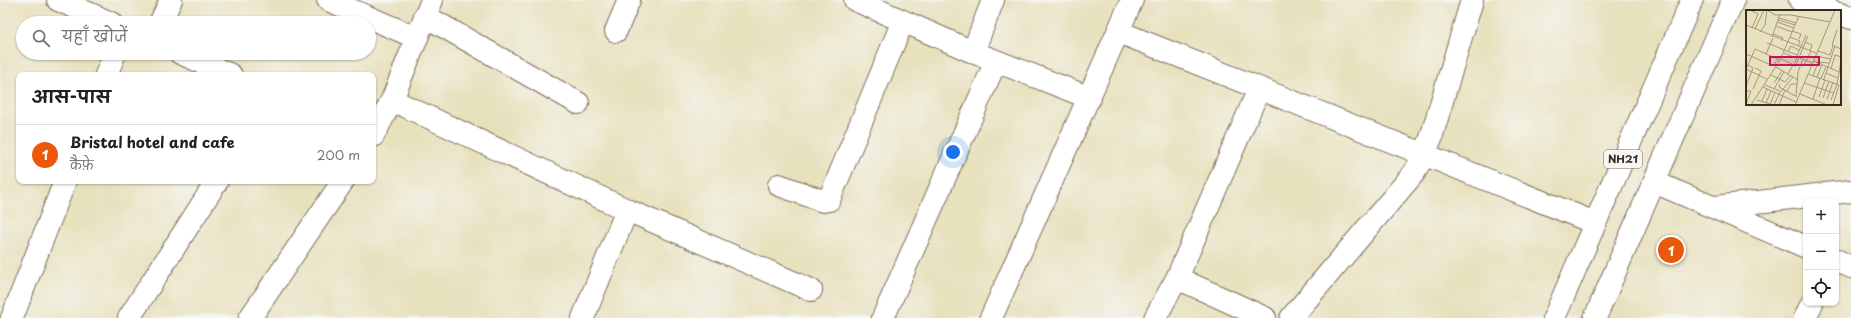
<!DOCTYPE html>
<html lang="hi">
<head>
<meta charset="utf-8">
<style>
  body { margin:0; font-family:"Playpen Sans","Playpen Sans Deva",sans-serif; background:#f6f6f6; color:#202124 }
  .controls { position:absolute; right:12px; bottom:12px; display:grid; overflow:hidden; border-radius:8px; box-shadow:0 1px 3px #0004 }
  .controls button { width:36px; height:36px; display:grid; place-items:center; padding:0; border:0; border-bottom:1px solid #e0e0e0; background:#fff; color:#202124; font:20px sans-serif }
  .you { position:absolute; left:953px; top:152px; width:14px; height:14px; margin:-10px; border:3px solid #fff; border-radius:50%; background:#1a73e8; box-shadow:0 0 0 6px #1a73e833 }
  .badge { display:grid; place-items:center; width:26px; height:26px; border-radius:50%; background:#ea580c; color:#fff; font-size:13px; font-weight:700 }
  .pin { position:absolute; translate:-50% -50%; border:2px solid #fff; box-shadow:0 1px 4px #0006 }
  .list { margin:0; padding:0; list-style:none }
  h2 { display:flex; justify-content:space-between; align-items:center; height:52px; margin:0; padding:0 16px; font-size:17px }
  h2 small { font-size:13px; font-weight:400; color:#757577 }
  .list li { display:grid; grid-template-columns:26px 1fr auto; gap:12px; align-items:center; box-sizing:border-box; height:60px; padding:0 16px; border-top:1px solid #e0e0e0 }
  .list b { display:block; font-size:15px; white-space:nowrap }
  .list p { margin:0; font-size:13px; white-space:nowrap; color:#757577 }
  .list em { font-size:13px; font-style:normal; color:#757577 }
  .icon { flex:none; width:22px; height:22px; fill:none; stroke:currentColor; stroke-width:2; stroke-linecap:round; stroke-linejoin:round }
  .map { position:relative; flex:none; width:1851px; height:318px; overflow:hidden }
  .search { position:absolute; background:#fff; box-shadow:0 1px 3px #0004; left:16px; top:16px; width:360px; height:44px; display:flex; align-items:center; gap:10px; box-sizing:border-box; padding:0 14px; border-radius:22px; color:#757577; font-size:15px }
  .panel { position:absolute; background:#fff; box-shadow:0 1px 3px #0004; left:16px; top:72px; width:360px; height:112px; border-radius:8px }
  .map>svg:first-child { display:block }
  .lines { fill:none; stroke-linecap:round; stroke-linejoin:round }
  .minor-casing { stroke:#786a56; stroke-width:24 }
  .highway-casing { stroke:#786a56; stroke-width:24 }
  .minor { stroke:#fff; stroke-width:22 }
  .highway { stroke:#fff; stroke-width:22 }
  .labels { text-anchor:middle; stroke-width:3; stroke-linejoin:round; paint-order:stroke }
  .shield { fill:#f6f6f2; stroke:#73675e; stroke-width:1 }
  .shield-label { font-size:11px; font-weight:bold; fill:#3b2a1e }
  .inset-road { fill:none; stroke:#a3987e; stroke-width:1 }
  .view { fill:#c2185b; fill-opacity:0.15; stroke:#c2185b; stroke-width:2 }
  .inset-edge { fill:none; stroke:#3b2a1e; stroke-width:2 }
</style>
</head>
<body>
<div class="map">
<svg width="1851" height="318" viewBox="0 0 1851 318">
  <rect width="100%" height="100%" fill="#f6f6f2"/>
  <filter id="ink" filterUnits="userSpaceOnUse"><feTurbulence type="fractalNoise" baseFrequency=".025" numOctaves="2"/><feDisplacementMap in="SourceGraphic" scale="8" xChannelSelector="R" yChannelSelector="G"/><feConvolveMatrix kernelMatrix="1 2 1 2 8 2 1 2 1" color-interpolation-filters="sRGB"/></filter>
  <filter id="wash" filterUnits="userSpaceOnUse"><feTurbulence type="fractalNoise" baseFrequency=".012" numOctaves="4" result="noise"/><feDisplacementMap in="SourceGraphic" scale="16" xChannelSelector="R" yChannelSelector="G"/><feGaussianBlur stdDeviation="0.9" result="paint"/><feColorMatrix in="noise" values="0 0 0 0 0 0 0 0 0 0 0 0 0 0 0 0 0 1.4 0 .05"/><feComposite in="paint" operator="in"/></filter>
  <g filter="url(#wash)">
    <rect width="100%" height="100%" fill="#e8e1be"/>
  </g>
  <g filter="url(#ink)">
    <g class="lines">
      <defs>
        <path id="minor" d="M58,0L111,23
          M328,0L417,38
          M855,0L973,52L1090,98
          M1800,0L1832,11
          M1840,14L1851,18
          M425,16L578,103
          M160,23L171,0
          M616,31L629,0
          M1119,32L1595,223
          M973,52L993,0
          M180,53L231,75
          M106,75L115,53
          M392,100L627,210L811,290
          M373,136L392,100L432,0
          M1654,182L1806,247
          M779,185L823,201L829,200L903,21
          M1715,207L1851,191
          M1836,260L1851,267
          M1177,278L1265,318
          M12,318L65,181
          M129,318L217,181
          M250,318L343,181
          M583,318L627,210
          M883,318L996,61
          M991,318L1132,0
          M1155,318L1177,278L1259,89
          M1291,318L1414,173L1424,155L1431,138L1472,0
          M1805,318L1812,303"/>
        <path id="highway" d="M1554,318L1692,0
          M1595,318L1733,0"/>
      </defs>
      <use href="#minor" class="minor-casing"/>
      <use href="#highway" class="highway-casing"/>
      <use href="#minor" class="minor"/>
      <use href="#highway" class="highway"/>
    </g>
  </g>
  <g class="labels">
    <rect class="shield" x="1604" y="150" width="38" height="18" rx="3"/>
    <g class="shield-label">
      <text x="1623" y="163">NH21</text>
    </g>
  </g>
  <g transform="translate(1746 10)">
    <rect width="95" height="95" fill="#e8e1be"/>
    <path class="inset-road" d="M4,0L12,4L6,18M33,8L50,13M32,10L49,15M31,12L48,18M0,15L70,43M30,16L46,22M9,19L18,0M91,20L86,35L95,39M46,21L55,24L53,29M14,22L19,15L21,0L29,5H45L84,12M27,24L37,28L36,31M26,27L34,4M44,27L54,31L52,36M59,32L66,35L64,41M21,33L51,45M72,41L84,45L87,36M42,42L45,36L53,40M38,43L50,48M0,44L27,56L32,49M20,44L27,28M70,46L85,49M50,48L60,25M54,48L66,53M35,49L46,54M68,51L93,62M70,52L83,53M58,55L65,41M30,57L52,70M49,57L62,26M0,59L9,39L34,50M0,59L21,69M85,59L89,45L95,47M80,63L92,68M42,64L51,48M62,64L93,75L87,95M25,65L39,72L44,66M67,66L72,53M71,67L76,55M75,68L80,57M78,69L89,36M28,73L36,61M58,73L88,83M34,74L33,77L51,87M91,74L95,51M19,75L34,81M0,76L7,58L2,55M17,77L50,92M7,79L15,61L9,58M28,79L38,62M0,81H5L0,94M41,81L45,74H51M54,84L81,95M50,86L52,62L57,49M73,87L79,70M77,88L83,71M67,89L74,68M81,89L87,72M11,90L24,94M85,90L91,74M16,91L21,79M20,93L25,81M5,95L34,50L53,6M24,95L29,82M28,95L33,84L47,67M33,95L39,80M49,95L89,0"/>
    <path class="view" d="M24,47H73V55H24Z"/>
    <rect width="95" height="95" class="inset-edge"/>
  </g>
</svg>
<div class="controls">
<button>+</button>
<button>−</button>
<button><svg class="icon" aria-label="locate" viewBox="0 0 24 24"><circle cx="12" cy="12" r="6"/><path d="M12 2v4M12 18v4M2 12h4M18 12h4"/></svg></button>
</div>
<div class="you"></div>
<div class="pin badge" style="left:1671px;top:250px">1</div>
<div class="search"><svg class="icon" aria-label="search" viewBox="0 0 24 24"><circle cx="10" cy="10" r="6"/><path d="M15 15l6 6"/></svg>यहाँ खोजें</div>
<section class="panel">
<h2>आस-पास<small></small></h2>
<ul class="list">
<li><span class="badge">1</span><div><b>Bristal hotel and cafe</b><p>कैफ़े</p></div><em>200 m</em></li>
</ul>
</section>
</div>
</body>
</html>
